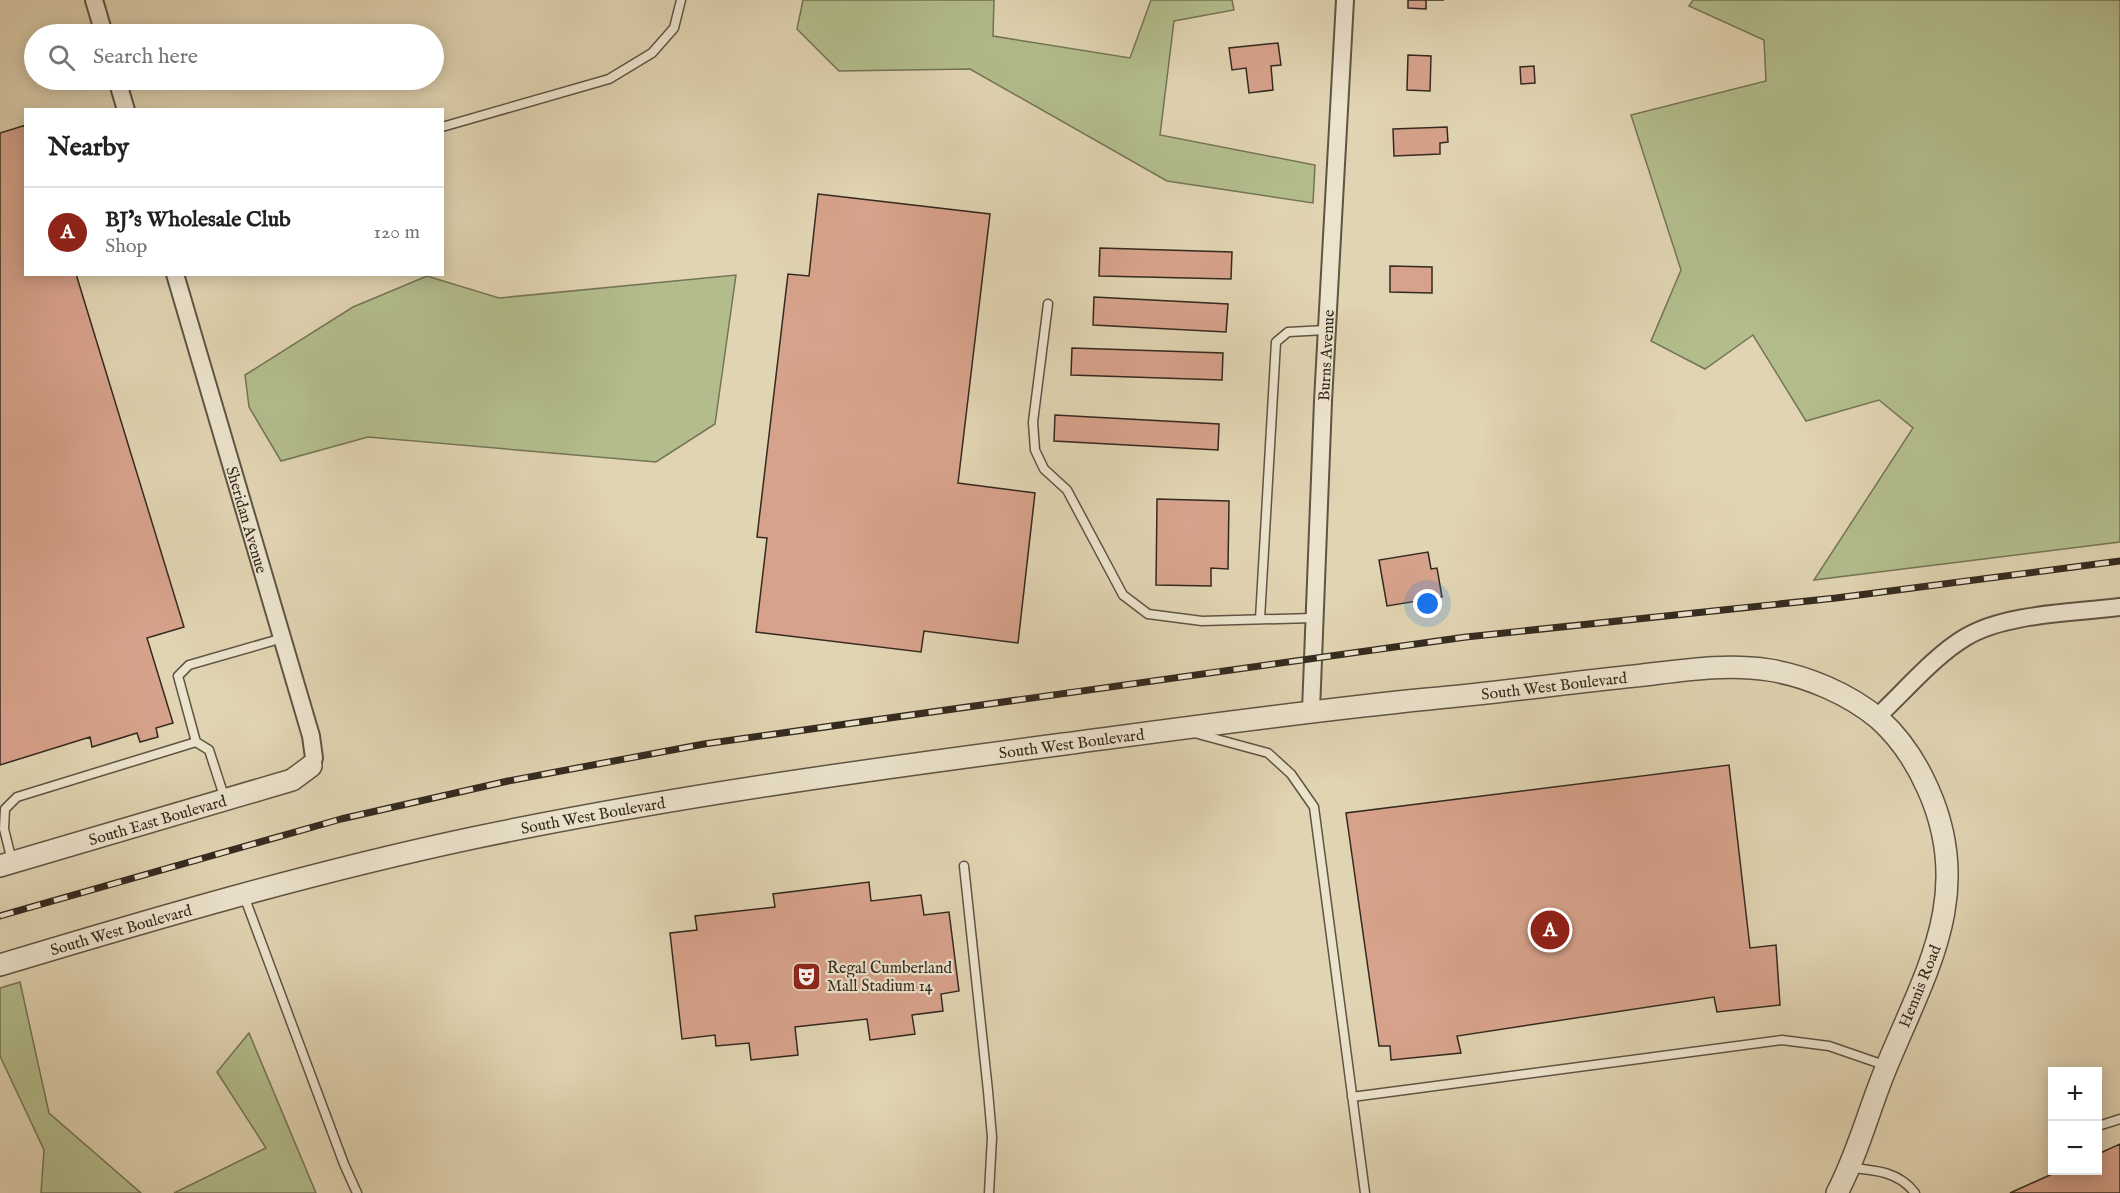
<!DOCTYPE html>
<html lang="en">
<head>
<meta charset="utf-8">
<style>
  body { margin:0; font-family:"IM FELL English",serif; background:#f6f6f6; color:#222 }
  .controls { position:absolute; right:18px; bottom:18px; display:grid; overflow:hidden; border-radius:0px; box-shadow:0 3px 15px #0003 }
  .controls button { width:54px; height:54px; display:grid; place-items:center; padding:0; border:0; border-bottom:2px solid #e0e0e0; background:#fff; color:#222; font:30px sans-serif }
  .you { position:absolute; left:1428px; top:604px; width:21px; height:21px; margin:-15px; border:4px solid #fff; border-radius:50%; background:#1a73e8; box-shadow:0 0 0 9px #1a73e833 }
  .badge { display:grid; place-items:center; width:39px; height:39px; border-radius:50%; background:#8f2418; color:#fff; font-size:20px; font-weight:700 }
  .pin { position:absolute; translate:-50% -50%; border:3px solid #fff; box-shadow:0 2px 6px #0006 }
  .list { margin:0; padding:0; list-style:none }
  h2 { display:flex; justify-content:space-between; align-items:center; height:78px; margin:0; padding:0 24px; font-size:26px }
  h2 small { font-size:20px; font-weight:400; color:#767676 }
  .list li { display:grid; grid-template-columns:39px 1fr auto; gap:18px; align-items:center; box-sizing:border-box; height:90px; padding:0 24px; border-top:2px solid #e0e0e0 }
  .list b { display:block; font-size:22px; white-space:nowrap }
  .list p { margin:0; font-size:20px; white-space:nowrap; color:#767676 }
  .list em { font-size:20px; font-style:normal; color:#767676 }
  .icon { flex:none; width:33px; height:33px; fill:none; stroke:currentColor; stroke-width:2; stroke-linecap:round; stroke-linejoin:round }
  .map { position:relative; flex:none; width:2120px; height:1193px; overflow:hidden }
  .search { position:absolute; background:#fff; box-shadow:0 3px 15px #0003; left:24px; top:24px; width:420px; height:66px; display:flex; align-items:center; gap:15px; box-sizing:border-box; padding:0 21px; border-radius:33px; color:#767676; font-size:22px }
  .panel { position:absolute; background:#fff; box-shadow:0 3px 15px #0003; left:24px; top:108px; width:420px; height:168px; border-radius:0px }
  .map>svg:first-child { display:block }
  .green { fill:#b3bd8c; stroke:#747456; stroke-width:1.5 }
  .building { fill:#d7a28b; stroke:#342a1f; stroke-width:1.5 }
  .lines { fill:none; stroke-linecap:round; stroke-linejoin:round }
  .service-casing { stroke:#5f5444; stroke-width:11 }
  .minor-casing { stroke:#5f5444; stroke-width:20 }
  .tertiary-casing { stroke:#5f5444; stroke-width:24 }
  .service { stroke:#ece3cd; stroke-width:8 }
  .minor { stroke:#ece3cd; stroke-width:16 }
  .tertiary { stroke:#ece3cd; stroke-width:21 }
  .rail-casing { stroke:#342a1f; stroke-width:7 }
  .rail { stroke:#ece3cd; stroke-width:4.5; stroke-dasharray:14; stroke-linecap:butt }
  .labels { text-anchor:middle; stroke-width:4.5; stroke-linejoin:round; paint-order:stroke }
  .street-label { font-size:16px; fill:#342a1f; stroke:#ece3cd }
  .poi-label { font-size:16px; fill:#342a1f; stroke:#ece3cd; text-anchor:start }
</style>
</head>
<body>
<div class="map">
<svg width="2120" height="1193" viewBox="0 0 2120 1193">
  <rect width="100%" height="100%" fill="#e1d4b2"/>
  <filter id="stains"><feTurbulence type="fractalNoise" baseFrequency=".00333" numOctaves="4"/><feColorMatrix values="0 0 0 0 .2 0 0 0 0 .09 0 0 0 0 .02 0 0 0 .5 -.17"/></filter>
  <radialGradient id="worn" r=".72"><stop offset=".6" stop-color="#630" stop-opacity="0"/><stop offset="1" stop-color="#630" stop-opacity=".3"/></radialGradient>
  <path class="green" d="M803,0H994L993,36L1130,58L1151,0H1232L1234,10L1174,21L1160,135L1315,165L1313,203L1167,181L970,69L839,71L797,29Z
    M1693,0H2120V542L1814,580L1913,428L1879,400L1806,421L1753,335L1705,369L1651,341L1681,270L1631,115L1766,81L1764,40L1689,6Z
    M736,275L715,424L656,462L368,437L281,461L249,407L245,375L353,307L427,276L499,298Z
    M20,982L49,1113L141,1193H41L44,1150L0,1056V988Z
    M249,1033L316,1193H174L266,1148L217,1072Z"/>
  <path class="building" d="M1408,0H1444H1426V9L1408,8Z
    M1278,43L1281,65L1271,66L1273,90L1249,93L1246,68L1232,70L1229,48Z
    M1408,55L1431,56L1430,91L1407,90Z
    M1534,66L1535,83L1521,84L1520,67Z
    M26,125V274H76L184,627L147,638L173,723L156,728L158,737L140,742L137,733L92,747L90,737L0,765V133Z
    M1447,127L1448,142L1440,143V154L1394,156L1393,129Z
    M818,194L990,214L958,483L1035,493L1018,643L924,631L921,652L756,632L767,538L757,537L788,274L809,276Z
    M1100,248L1232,252L1231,279L1099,276Z
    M1390,266L1432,267V293L1390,292Z
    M1094,297L1228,304L1226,332L1093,325Z
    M1072,348L1223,353L1222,380L1071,375Z
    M1055,415L1219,424L1218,450L1054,441Z
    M1157,499L1229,501L1228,569L1211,568V586L1156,585Z
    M1428,552L1431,569L1437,568L1442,597L1387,606L1379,560Z
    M1729,765L1750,948L1776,945L1780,1005L1717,1012L1714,997L1457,1036L1461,1053L1391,1060L1390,1046H1379L1346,813Z
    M869,882L871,901L921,895L924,915L949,912L959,991L941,994L943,1011L912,1015L915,1034L870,1040L867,1019L795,1027L798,1055L751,1060L749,1043L716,1046L715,1035L682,1039L670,933L697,930L695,916L775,907L773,894Z
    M2120,1144V1193H2010L2061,1170H2098V1154Z"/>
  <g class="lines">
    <defs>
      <path id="service" d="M442,127L609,79L652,53L674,28L681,0
        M1048,304L1033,422L1035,450L1044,469L1067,490L1123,595L1148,614L1202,621L1313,618
        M1260,619L1276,342L1288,332L1326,330
        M1198,734L1268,753L1291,774L1314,807L1365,1193
        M225,799L209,750L196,742L178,676L189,665L283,638
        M12,861L4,829L5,809L17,797L196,742
        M964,866L988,1091L992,1137L989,1193
        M244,896L344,1164L357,1193
        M1352,1097L1782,1040L1829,1046L1887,1066
        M2098,1126L2120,1119
        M1851,1168C1876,1170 1899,1172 1915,1193"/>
      <g id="minor">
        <path d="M94,0L104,34"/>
        <path d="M117,80L126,110"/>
        <path id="s1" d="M175,274L311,736L314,758L311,766"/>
        <path id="s2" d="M1311,711L1323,401L1345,0"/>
        <path d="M1877,717C1904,692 1935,655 1966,637C2006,613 2074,613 2120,607"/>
      </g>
      <g id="tertiary">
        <path id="s3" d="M0,866L292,780L311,766"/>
        <path id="s4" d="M0,965C156,918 313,872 473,838C668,797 866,770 1064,744C1185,728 1306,711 1428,699C1497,693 1566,683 1635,676C1680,671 1724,663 1769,670C1807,676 1849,694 1879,719C1900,738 1917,764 1928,789C1975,894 1926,971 1886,1068C1869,1109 1858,1153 1837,1193"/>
      </g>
    </defs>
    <use href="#service" class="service-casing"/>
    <use href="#minor" class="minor-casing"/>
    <use href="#tertiary" class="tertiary-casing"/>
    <use href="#service" class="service"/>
    <use href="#minor" class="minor"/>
    <use href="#tertiary" class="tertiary"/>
    <defs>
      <path id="rail" d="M0,916L341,819L508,781L704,744L1466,637L1836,598L2120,561"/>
    </defs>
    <use href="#rail" class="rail-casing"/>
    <use href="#rail" class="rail"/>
  </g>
  <defs>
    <symbol id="theatre-square" viewBox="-11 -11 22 22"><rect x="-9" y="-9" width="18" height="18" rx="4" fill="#8f2418" stroke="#ece3cd"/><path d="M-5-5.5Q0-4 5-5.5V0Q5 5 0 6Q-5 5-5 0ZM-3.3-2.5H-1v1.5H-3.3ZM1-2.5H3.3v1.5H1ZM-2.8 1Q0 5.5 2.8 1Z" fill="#fff"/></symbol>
  </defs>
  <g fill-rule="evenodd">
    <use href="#theatre-square" x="790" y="960" width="33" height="33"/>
  </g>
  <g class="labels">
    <g class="street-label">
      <text dy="6" stroke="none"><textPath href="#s2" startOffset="356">Burns Avenue</textPath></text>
      <text dy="6" stroke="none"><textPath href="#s1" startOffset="256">Sheridan Avenue</textPath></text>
      <text dy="6" stroke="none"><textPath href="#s4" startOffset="1582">South West Boulevard</textPath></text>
      <text dy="6" stroke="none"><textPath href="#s4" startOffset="1096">South West Boulevard</textPath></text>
      <text dy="6" stroke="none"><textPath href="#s4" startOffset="612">South West Boulevard</textPath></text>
      <text dy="6" stroke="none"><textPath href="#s3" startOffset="164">South East Boulevard</textPath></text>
      <text dy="6" stroke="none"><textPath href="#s4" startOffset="126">South West Boulevard</textPath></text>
      <text transform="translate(1919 986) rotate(-68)" y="6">Hennis Road</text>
    </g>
    <g class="poi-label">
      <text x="827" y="973">Regal Cumberland<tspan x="827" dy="18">Mall Stadium 14</tspan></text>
    </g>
  </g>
  <rect width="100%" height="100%" filter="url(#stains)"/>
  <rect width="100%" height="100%" fill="url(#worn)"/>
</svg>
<div class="controls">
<button>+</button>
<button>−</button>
</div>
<div class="you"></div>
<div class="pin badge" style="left:1550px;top:930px">A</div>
<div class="search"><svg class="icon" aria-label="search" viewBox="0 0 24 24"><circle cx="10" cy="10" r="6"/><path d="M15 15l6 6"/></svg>Search here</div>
<section class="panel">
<h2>Nearby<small></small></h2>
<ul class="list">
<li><span class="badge">A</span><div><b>BJ's Wholesale Club</b><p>Shop</p></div><em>120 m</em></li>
</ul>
</section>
</div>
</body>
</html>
